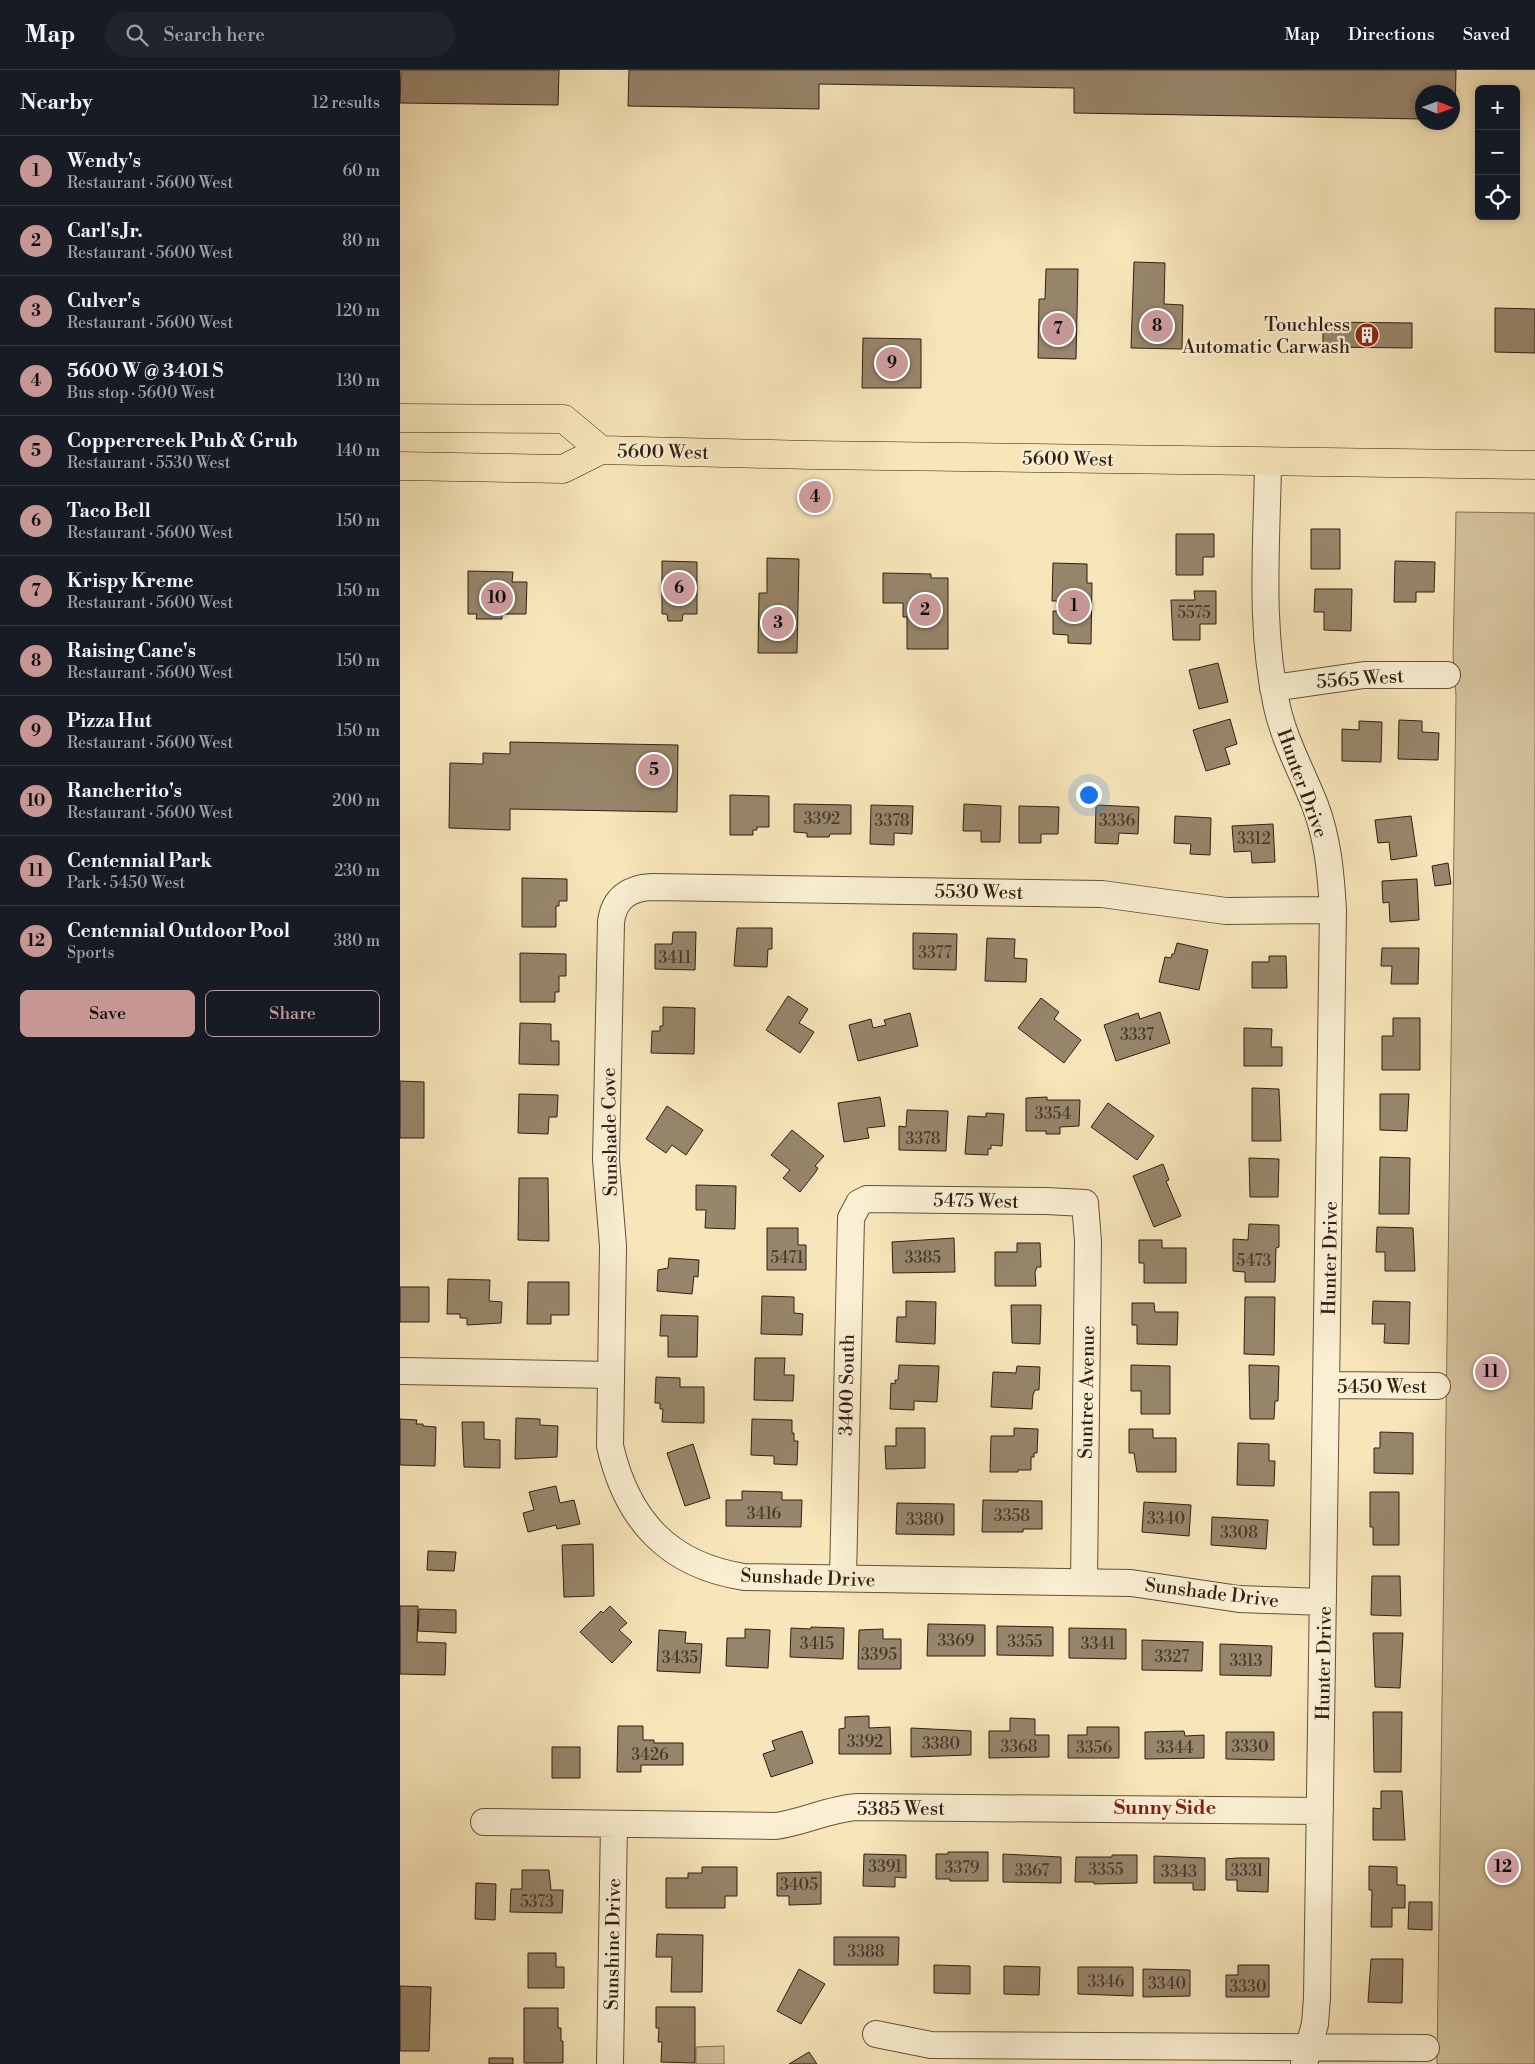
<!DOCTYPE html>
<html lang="en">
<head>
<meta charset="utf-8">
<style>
  body { margin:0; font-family:"Libre Bodoni",serif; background:#20242c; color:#f1f3f6 }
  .controls { position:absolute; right:15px; top:15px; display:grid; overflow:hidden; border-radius:8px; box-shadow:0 2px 8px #0003 }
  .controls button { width:45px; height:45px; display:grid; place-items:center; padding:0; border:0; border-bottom:1px solid #363941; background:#171b24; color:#f1f3f6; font:25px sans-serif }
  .compass { position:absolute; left:1015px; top:15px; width:45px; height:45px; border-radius:50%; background:#171b24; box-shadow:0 2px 8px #0003; rotate:91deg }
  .you { position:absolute; left:688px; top:724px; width:18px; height:18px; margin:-12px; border:4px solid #fff; border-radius:50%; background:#1a73e8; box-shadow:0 0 0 8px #1a73e833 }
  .badge { display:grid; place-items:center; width:32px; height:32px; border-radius:50%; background:#c59692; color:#111; font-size:16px; font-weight:700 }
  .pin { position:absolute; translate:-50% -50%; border:2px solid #fff; box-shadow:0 1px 5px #0006 }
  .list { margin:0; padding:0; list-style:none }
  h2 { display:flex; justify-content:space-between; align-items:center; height:65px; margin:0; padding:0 20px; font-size:21px }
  h2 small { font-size:16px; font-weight:400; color:#9ea1a6 }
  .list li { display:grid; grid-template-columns:32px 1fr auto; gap:15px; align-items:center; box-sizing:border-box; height:70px; padding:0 20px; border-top:1px solid #363941 }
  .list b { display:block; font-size:19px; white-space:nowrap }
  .list p { margin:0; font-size:16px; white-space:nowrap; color:#9ea1a6 }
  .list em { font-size:16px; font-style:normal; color:#9ea1a6 }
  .actions { display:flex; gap:10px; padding:15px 20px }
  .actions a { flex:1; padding:11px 0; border:1px solid #c59692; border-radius:8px; text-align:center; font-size:18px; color:#c59692 }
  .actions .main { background:#c59692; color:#111 }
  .icon { flex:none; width:28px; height:28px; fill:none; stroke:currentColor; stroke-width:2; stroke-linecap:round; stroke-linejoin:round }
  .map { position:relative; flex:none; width:1135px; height:1994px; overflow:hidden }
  header { display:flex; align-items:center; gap:30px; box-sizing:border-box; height:70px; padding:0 25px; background:#171b24; border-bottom:1px solid #363941 }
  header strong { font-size:24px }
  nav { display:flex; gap:28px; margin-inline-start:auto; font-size:18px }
  .search { width:350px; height:45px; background:#20242c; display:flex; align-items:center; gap:12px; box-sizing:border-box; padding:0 18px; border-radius:28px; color:#9ea1a6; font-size:19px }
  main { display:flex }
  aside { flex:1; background:#171b24 }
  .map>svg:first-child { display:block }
  .green { fill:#d5c49e; stroke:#82725a }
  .building { fill:#97866b; stroke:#2f1f15 }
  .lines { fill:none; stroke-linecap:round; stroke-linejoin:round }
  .minor-casing { stroke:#61513e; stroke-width:28 }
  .major-casing { stroke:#2f1f15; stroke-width:29 }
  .minor { stroke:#faefd2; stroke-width:26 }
  .major { stroke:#f7e6ba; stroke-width:28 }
  .labels { text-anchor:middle; stroke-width:4.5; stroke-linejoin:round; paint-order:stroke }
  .number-label { font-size:16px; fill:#49392a }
  .poi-label { font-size:19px; fill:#2f1f15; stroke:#faefd2; text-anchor:end }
  .street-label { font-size:19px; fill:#2f1f15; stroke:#faefd2 }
  .neighbourhood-label { font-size:20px; font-weight:bold; fill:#7a1f14; stroke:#faefd2 }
</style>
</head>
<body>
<header>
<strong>Map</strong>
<div class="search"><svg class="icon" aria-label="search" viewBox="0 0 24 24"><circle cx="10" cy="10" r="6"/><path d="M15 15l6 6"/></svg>Search here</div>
<nav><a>Map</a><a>Directions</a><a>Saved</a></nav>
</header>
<main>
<aside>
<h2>Nearby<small>12 results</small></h2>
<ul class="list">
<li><span class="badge">1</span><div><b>Wendy's</b><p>Restaurant · 5600 West</p></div><em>60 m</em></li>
<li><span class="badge">2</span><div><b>Carl's Jr.</b><p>Restaurant · 5600 West</p></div><em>80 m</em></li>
<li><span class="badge">3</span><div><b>Culver's</b><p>Restaurant · 5600 West</p></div><em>120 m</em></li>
<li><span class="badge">4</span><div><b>5600 W @ 3401 S</b><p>Bus stop · 5600 West</p></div><em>130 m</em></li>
<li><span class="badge">5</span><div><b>Coppercreek Pub &amp; Grub</b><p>Restaurant · 5530 West</p></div><em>140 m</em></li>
<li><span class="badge">6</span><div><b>Taco Bell</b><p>Restaurant · 5600 West</p></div><em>150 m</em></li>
<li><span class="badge">7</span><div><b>Krispy Kreme</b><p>Restaurant · 5600 West</p></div><em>150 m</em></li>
<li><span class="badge">8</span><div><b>Raising Cane's</b><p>Restaurant · 5600 West</p></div><em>150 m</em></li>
<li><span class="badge">9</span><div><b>Pizza Hut</b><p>Restaurant · 5600 West</p></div><em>150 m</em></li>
<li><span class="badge">10</span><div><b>Rancherito's</b><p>Restaurant · 5600 West</p></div><em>200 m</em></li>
<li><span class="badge">11</span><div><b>Centennial Park</b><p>Park · 5450 West</p></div><em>230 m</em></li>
<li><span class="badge">12</span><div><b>Centennial Outdoor Pool</b><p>Sports</p></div><em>380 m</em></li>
</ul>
<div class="actions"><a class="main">Save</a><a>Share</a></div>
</aside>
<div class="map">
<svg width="1135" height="1994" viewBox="0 0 1135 1994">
  <rect width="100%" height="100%" fill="#f7e6ba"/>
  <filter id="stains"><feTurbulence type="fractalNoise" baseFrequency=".004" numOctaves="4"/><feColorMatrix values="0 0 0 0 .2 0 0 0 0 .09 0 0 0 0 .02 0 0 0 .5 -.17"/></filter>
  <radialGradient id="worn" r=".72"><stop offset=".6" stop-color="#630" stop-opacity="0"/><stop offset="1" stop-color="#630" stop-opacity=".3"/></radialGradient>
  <path class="green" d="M1056,442L1135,443V1994H1037L1056,625L1053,585Z
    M324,1976V1994H296V1977Z"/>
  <path class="building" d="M1,0H159L158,35L0,33Z
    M229,0H1056L1055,49H1052V22H1022V49L674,43V18L419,14V39L228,36Z
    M734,192L765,193L764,234L783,235L782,279L731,278Z
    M646,199H678L676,289L638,288L639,229H645Z
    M1095,238L1135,239V283L1095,282Z
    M923,252L1012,253V278L923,277Z
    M463,268L521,269V318H462Z
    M911,459H940V499H911Z
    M776,464H814V487H803V505H776Z
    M367,488L399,489L397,583H358L359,523H367Z
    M262,491L297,492V544H283L282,551H268L267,544H262Z
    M995,491L1035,492L1034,522H1016V532H994Z
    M653,493L687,494V513H692L691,574L668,573V565L653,564V541H657V531H652Z
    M68,501L113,502L112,512H127L126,544H102V549H76L77,544H68Z
    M483,503L531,504V508H548V579H507V547H503V533H483Z
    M915,519H952L951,561L924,560V542H914Z
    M794,521H816V554H800V570H773L771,530H795Z
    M818,593L828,632L799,639L789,600Z
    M830,649L837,674L825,678L830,694L806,701L793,660Z
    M999,650L1022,651V662L1039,663L1038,690L998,689Z
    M959,651L982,652L981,692L942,691V659L959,660Z
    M110,672L278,675L277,742L110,739V760L49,758L50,693L83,694V683L110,684Z
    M330,725L369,726V757H357V760H353V765H330Z
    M394,734L451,735V764H430L429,767H407V763L394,762Z
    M564,734L601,736L600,772H581V761H563Z
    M471,735L513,736L512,764L494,763V775L470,774Z
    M696,735L739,737L738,764L719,763L718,774L695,773Z
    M619,736L659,737L658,764H641V773H619Z
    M775,746L811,748L810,785L790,784L791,774L774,773Z
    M1011,746L1017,786L991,790L989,772L978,773L975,750Z
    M873,754L875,792L852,793L851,781L834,782L832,756Z
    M1048,793L1051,814L1035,816L1032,796Z
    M122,808L167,809V831H159V836H156V857H122Z
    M1017,809L1019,850L990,852L989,832L983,833L982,811Z
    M337,858H372V879H368L367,897L334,896Z
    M273,862H296L295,900L255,899V874H272Z
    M513,863L557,864L556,900L513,899Z
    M587,868L615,869L614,888L627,889L626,912L585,911Z
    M777,873L808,880L799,920L759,912L765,887L771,888L772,884H774Z
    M982,878H1019L1018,914H991L992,896H981Z
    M120,883L166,884V906H159V922H155V932H120Z
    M869,886H886L887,918H852V892H869Z
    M388,926L408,939L399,953L414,962L400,983L366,960Z
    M641,928L659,942L654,949L681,970L664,993L618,958Z
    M263,937L295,938L294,984L251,983L252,961H260V956H263Z
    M760,942L770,973L716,991L704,955L738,943L740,949Z
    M510,943L518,976L458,991L449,955L471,949L473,958L486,955L484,950Z
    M993,948H1020V1000H982V966H993Z
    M120,953L151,954V971H159V995L119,994Z
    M844,958L872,959L871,977H882V996H844Z
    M0,1011L24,1012V1068H0Z
    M852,1018L879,1019L881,1071H852Z
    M119,1024L158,1025L157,1047H149L148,1064L118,1063Z
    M980,1024H1009L1007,1061L980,1060Z
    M480,1027L485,1056L467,1058L469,1068L444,1072L438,1033Z
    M647,1027V1030H680L679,1056L660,1057V1064H646V1061H626V1028Z
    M708,1033L754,1066L737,1090L691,1057Z
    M267,1036L303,1060L286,1085L272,1075L266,1083L246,1069Z
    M507,1040L548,1041L546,1081L499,1080V1056L506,1057Z
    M586,1043L604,1044L602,1076L591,1075V1079H588V1085L565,1084L568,1046L586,1047Z
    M392,1060L424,1086L415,1096L418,1098L415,1103L400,1122L383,1108L390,1100L371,1085Z
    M980,1087L1010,1088L1009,1144H979Z
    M849,1088L879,1089L878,1127H850Z
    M763,1094L769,1110L766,1111L781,1146L754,1157L733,1106Z
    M119,1108H148L149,1171L118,1170Z
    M296,1115L336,1116L335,1159L305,1158L306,1140H296Z
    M849,1154L879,1155V1177L876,1178L875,1212H845V1202L833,1201V1169L848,1170Z
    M977,1157L1013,1158L1015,1201H985V1182H976Z
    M367,1158H398V1175H406V1200H367Z
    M554,1168L555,1202L493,1203L492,1172Z
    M739,1170H762V1178H786V1213H744V1193H739Z
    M617,1173H640L641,1197H637L635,1202L636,1216H595V1182H617Z
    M269,1188L299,1190L298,1207L294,1206L292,1224L257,1221L258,1200L268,1198Z
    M48,1209L90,1210L89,1231L102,1232L101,1253L67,1255V1248H60V1244H47Z
    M128,1212H169V1245H151V1254H127Z
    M0,1217H29V1252H0Z
    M362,1226L394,1227V1243L403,1244L402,1265L361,1264Z
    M845,1227H875L874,1285L844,1284Z
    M506,1231L536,1232L535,1274L496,1272L497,1247H506Z
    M973,1231L1010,1232L1009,1274L984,1273L985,1254H972Z
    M732,1233H754L755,1242H778L777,1275L737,1274V1255H732Z
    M611,1235H641L640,1274L612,1273Z
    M261,1245L298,1246L297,1287H268V1266H260Z
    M355,1288H385L384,1305H394L393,1331L354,1330Z
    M499,1295L539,1296L537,1332L514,1331V1340L490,1339L491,1313L495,1314V1310H498Z
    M731,1295L770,1296V1344H741V1321H731Z
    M849,1295L879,1296L878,1331H875L874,1349H850Z
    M617,1296L640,1297L639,1320H635L633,1325L632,1339L591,1337L593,1302L616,1303Z
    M256,1307L280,1308V1317H304V1353L262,1352L263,1339H260V1333H255Z
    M116,1348L140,1349V1355L158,1356L157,1387L115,1389Z
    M0,1349L17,1350L16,1354H23V1356L36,1357L35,1396L0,1395Z
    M352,1349L392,1350V1363H394V1371H398L397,1395L374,1394V1386L351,1385Z
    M62,1352H84V1369L100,1370V1398L64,1397Z
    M496,1358H525V1398L486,1399L485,1376H496Z
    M614,1358L638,1359L637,1383H634V1387H631V1400H618V1402H590L591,1366H614Z
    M729,1359H753V1368H776V1402H737L734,1383H729Z
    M980,1362L1013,1363V1404L974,1403V1378H980Z
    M838,1373L869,1374V1391H875L874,1416L837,1415Z
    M293,1374L310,1428L285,1436L267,1383Z
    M156,1416L160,1433L174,1430L180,1454L157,1459L156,1455L128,1462L123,1443L134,1440L129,1422Z
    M342,1421L382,1422V1430H402L401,1457L326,1456V1430H342Z
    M970,1422H999V1475H973V1457H970Z
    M583,1430L642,1431V1459H623V1462H582Z
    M744,1432L791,1435L789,1466L742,1462Z
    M497,1433L554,1434V1465L496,1464Z
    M812,1447L868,1450L866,1479L811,1475Z
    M193,1474L194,1526L164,1527L162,1475Z
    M28,1481L56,1482L54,1501L27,1500Z
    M972,1506H1000L1001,1546L971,1545Z
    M0,1536H18L17,1572L46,1573L45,1605L0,1604Z
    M210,1536L227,1553L219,1560L232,1572L212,1593L180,1562L201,1541L203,1543Z
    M19,1539L56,1540V1563L18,1561Z
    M528,1554L585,1555V1586H527Z
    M597,1556L653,1557V1586L597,1585Z
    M411,1557L444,1558L443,1589L390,1587L391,1558L411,1559Z
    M669,1558L726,1559V1589L669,1588Z
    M345,1559L370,1560L368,1598L326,1596L327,1568H345Z
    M483,1559V1569H501V1599H458L459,1560Z
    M259,1560L286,1562L285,1573L302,1574L300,1603L257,1601Z
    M973,1563H1003L1000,1618L975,1617Z
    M742,1570L803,1572L802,1601L742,1600Z
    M820,1574L872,1576L871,1606L820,1605Z
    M973,1642H1002L1001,1702H974Z
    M469,1646V1658L490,1657L491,1684H439V1659L445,1658V1647Z
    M610,1648L635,1649V1665H649V1687L589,1688V1661H610Z
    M218,1656H243V1670H254V1673H283V1695H241V1702H217Z
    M687,1657H719V1688H668V1665H687Z
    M511,1658L571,1661V1685L511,1687Z
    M402,1661L413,1693L371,1707L363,1684L375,1680L372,1671Z
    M784,1661L785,1666L804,1665V1688L745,1689V1662Z
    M826,1662H874V1690L826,1689Z
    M152,1677H180V1708H152Z
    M981,1721H1002L1005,1770H973V1738L981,1739Z
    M548,1782H588V1811H550V1809H536V1784H548Z
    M464,1784L506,1785V1808L495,1807V1817L463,1816Z
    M603,1784L661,1787V1813L603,1812Z
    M712,1785H737V1813L694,1814V1812H675L676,1787H712Z
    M754,1786L805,1788V1820H793V1813H754Z
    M837,1788H869L868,1822L837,1821V1810H826V1789Z
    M969,1796L997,1797V1815H1005V1838H992V1857H971L972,1820H969Z
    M302,1797H337V1826H325V1838H266V1808H288V1803H302Z
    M122,1800H149L151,1820H163L162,1843L110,1842L111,1819H122Z
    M421,1802V1834L389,1835V1826H377V1803Z
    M76,1813L96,1814L95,1850L75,1849Z
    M1009,1832H1032V1860L1008,1859Z
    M257,1864L303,1865L302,1922H271L272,1887H256Z
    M434,1867H499L498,1895H434Z
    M128,1883H156V1897H164V1918H128Z
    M971,1889H1003L1002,1933L968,1932Z
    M534,1895L570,1896V1924L534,1923Z
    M838,1895H869V1927H826V1905H838Z
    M604,1896L640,1897L639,1925L604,1924Z
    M678,1897H733V1926L678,1924Z
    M399,1899L425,1914L401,1954L377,1941Z
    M743,1899L790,1900V1926L743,1927Z
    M0,1916L31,1917L29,1981H0Z
    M256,1937H295V1993L261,1992L262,1972H258L259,1958H256Z
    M124,1938H158V1958H161V1971H163V1993H124Z
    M409,1982L417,1994H389Z
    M89,1988H113V1994H89Z"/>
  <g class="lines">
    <defs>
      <path id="minor" d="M868,391C867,473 859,556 877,637C885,672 902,702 915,735C928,769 931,805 933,840L917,1928L915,1954L904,1994
        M873,618L964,605H1047
        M0,1301L211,1305
        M927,1315L1037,1316
        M443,1508L451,1148L459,1133L467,1129L646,1131L685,1133L688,1171L684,1511
        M923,1532L839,1529L731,1513L344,1507C268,1495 227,1450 210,1376L213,1176L206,1090L211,852C214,828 229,818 252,817L702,824L826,841L933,840
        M84,1752L376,1756C404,1752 429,1739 457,1737L920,1741
        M476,1964L531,1975L1026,1978
        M210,1994L214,1754"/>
      <path id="major" d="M0,348L164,349L201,380
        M0,396L163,399L201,380L410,385L1135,395"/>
    </defs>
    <use href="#minor" class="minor-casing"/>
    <use href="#major" class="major-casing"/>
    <use href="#minor" class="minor"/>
    <use href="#major" class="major"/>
  </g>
  <defs>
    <symbol id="building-disc" viewBox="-11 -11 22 22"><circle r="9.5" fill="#8f2418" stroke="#faefd2"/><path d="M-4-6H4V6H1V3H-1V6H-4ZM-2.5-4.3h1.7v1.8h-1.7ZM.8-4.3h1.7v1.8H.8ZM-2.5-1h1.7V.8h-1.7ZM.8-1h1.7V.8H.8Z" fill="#fff"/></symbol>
  </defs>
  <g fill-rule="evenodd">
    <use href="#building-disc" x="953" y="251" width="28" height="28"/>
  </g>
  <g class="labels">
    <g class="number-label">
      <text x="794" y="548">5575</text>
      <text x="422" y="754">3392</text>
      <text x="492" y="756">3378</text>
      <text x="717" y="756">3336</text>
      <text x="854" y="774">3312</text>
      <text x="535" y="888">3377</text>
      <text x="275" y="893">3411</text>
      <text x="737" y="970">3337</text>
      <text x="653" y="1049">3354</text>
      <text x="523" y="1074">3378</text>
      <text x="387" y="1193">5471</text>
      <text x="523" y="1193">3385</text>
      <text x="854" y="1196">5473</text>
      <text x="364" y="1449">3416</text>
      <text x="612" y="1451">3358</text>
      <text x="766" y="1454">3340</text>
      <text x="525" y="1455">3380</text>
      <text x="839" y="1468">3308</text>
      <text x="556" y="1576">3369</text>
      <text x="625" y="1577">3355</text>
      <text x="417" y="1579">3415</text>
      <text x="698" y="1579">3341</text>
      <text x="479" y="1590">3395</text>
      <text x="772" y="1592">3327</text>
      <text x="280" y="1593">3435</text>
      <text x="846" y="1596">3313</text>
      <text x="465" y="1677">3392</text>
      <text x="541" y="1679">3380</text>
      <text x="619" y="1682">3368</text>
      <text x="850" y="1682">3330</text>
      <text x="694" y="1683">3356</text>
      <text x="775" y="1683">3344</text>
      <text x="250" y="1690">3426</text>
      <text x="485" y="1802">3391</text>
      <text x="562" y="1803">3379</text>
      <text x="706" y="1805">3355</text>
      <text x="632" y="1806">3367</text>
      <text x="847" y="1806">3331</text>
      <text x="779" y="1807">3343</text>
      <text x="399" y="1820">3405</text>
      <text x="137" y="1837">5373</text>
      <text x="466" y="1887">3388</text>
      <text x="706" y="1917">3346</text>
      <text x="767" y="1919">3340</text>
      <text x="848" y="1922">3330</text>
    </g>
    <g class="poi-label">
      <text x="950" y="261">Touchless<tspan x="950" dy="22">Automatic Carwash</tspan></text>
    </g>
    <g class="street-label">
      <text transform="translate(263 381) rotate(1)" y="7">5600 West</text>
      <text transform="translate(668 388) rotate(1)" y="7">5600 West</text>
      <text transform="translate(960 608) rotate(-4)" y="7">5565 West</text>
      <text transform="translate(903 713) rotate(70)" y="7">Hunter Drive</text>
      <text transform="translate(579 821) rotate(1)" y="7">5530 West</text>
      <text transform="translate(209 1062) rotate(-91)" y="7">Sunshade Cove</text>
      <text transform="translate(576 1130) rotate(1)" y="7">5475 West</text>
      <text transform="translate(929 1188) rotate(-89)" y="7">Hunter Drive</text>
      <text transform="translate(446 1315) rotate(-89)" y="7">3400 South</text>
      <text x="982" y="1323">5450 West</text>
      <text transform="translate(686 1322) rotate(-89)" y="7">Suntree Avenue</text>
      <text transform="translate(408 1507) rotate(2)" y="7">Sunshade Drive</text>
      <text transform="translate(812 1522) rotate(7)" y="7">Sunshade Drive</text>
      <text transform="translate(923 1593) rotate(-89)" y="7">Hunter Drive</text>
      <text x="501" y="1745">5385 West</text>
      <text transform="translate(212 1874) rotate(-89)" y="7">Sunshine Drive</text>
    </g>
    <g class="neighbourhood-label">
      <text x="765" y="1744">Sunny Side</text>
    </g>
  </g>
  <rect width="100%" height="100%" filter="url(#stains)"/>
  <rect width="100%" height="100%" fill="url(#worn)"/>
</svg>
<div class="controls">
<button>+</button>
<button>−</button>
<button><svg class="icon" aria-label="locate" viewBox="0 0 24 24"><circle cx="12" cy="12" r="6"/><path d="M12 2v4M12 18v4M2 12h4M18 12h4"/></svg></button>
</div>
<svg class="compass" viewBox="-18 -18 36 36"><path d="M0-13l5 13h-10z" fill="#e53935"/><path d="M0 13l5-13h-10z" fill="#9ea1a6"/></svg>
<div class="you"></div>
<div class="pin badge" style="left:674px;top:536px">1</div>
<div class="pin badge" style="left:525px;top:540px">2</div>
<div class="pin badge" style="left:378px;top:553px">3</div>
<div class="pin badge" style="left:415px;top:427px">4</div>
<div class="pin badge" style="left:254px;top:700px">5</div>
<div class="pin badge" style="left:279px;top:518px">6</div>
<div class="pin badge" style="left:658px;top:259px">7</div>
<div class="pin badge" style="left:757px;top:256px">8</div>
<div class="pin badge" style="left:492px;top:293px">9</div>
<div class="pin badge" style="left:97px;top:528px">10</div>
<div class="pin badge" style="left:1091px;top:1302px">11</div>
<div class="pin badge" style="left:1103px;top:1797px">12</div>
</div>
</main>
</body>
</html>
